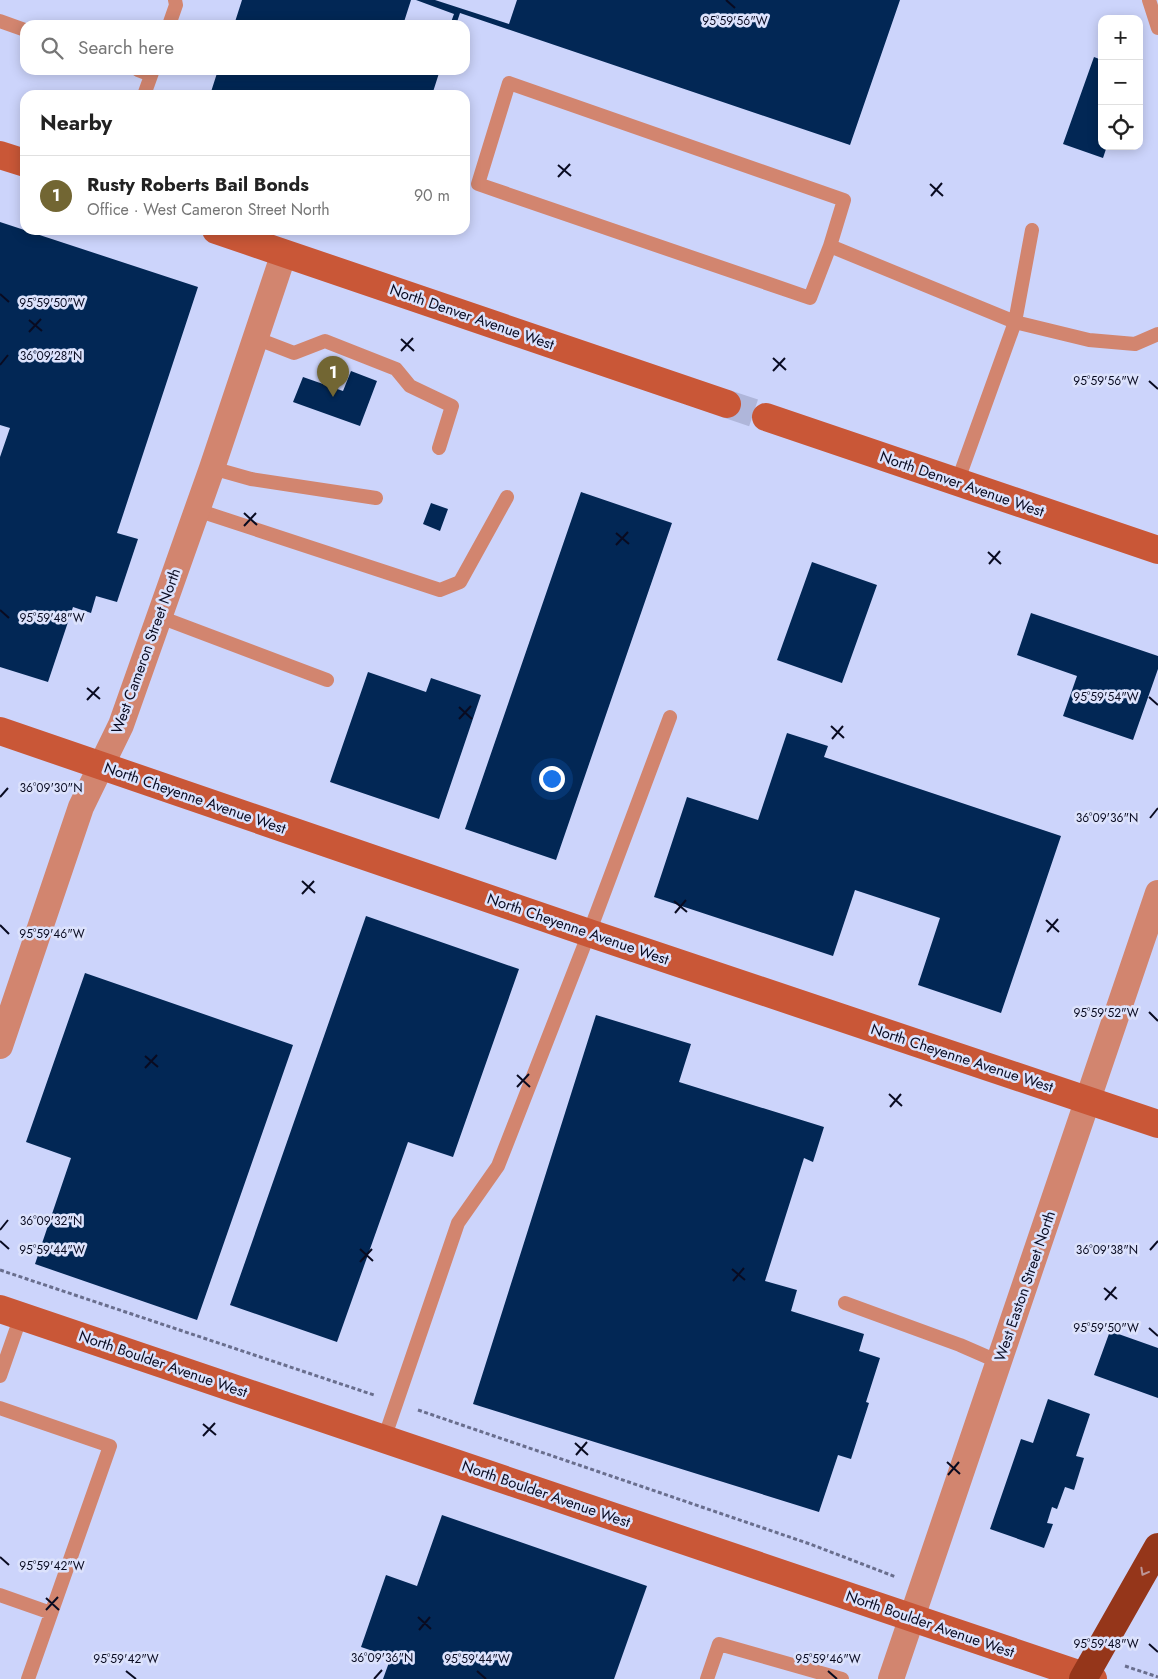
<!DOCTYPE html>
<html lang="en">
<head>
<meta charset="utf-8">
<style>
  body { margin:0; font-family:Jost,sans-serif; background:#f2f2f2; color:#222 }
  .controls { position:absolute; right:15px; top:15px; display:grid; overflow:hidden; border-radius:10px; box-shadow:0 2px 12px #0003 }
  .controls button { width:45px; height:45px; display:grid; place-items:center; padding:0; border:0; border-bottom:1px solid #e0e0e0; background:#fff; color:#222; font:25px sans-serif }
  .you { position:absolute; left:551px; top:778px; width:18px; height:18px; margin:-12px; border:4px solid #fff; border-radius:50%; background:#1a73e8; box-shadow:0 0 0 8px #1a73e833 }
  .badge { display:grid; place-items:center; width:32px; height:32px; border-radius:50%; background:#726633; color:#fff; font-size:16px; font-weight:700 }
  .pin { position:absolute; translate:-50% -41px; filter:drop-shadow(0 1px 2px #0008) }
  .pin::after { content:''; position:absolute; top:26px; width:18px; height:15px; background:inherit; clip-path:polygon(0 0,100% 0,50% 100%) }
  .list { margin:0; padding:0; list-style:none }
  h2 { display:flex; justify-content:space-between; align-items:center; height:65px; margin:0; padding:0 20px; font-size:21px }
  h2 small { font-size:16px; font-weight:400; color:#767676 }
  .list li { display:grid; grid-template-columns:32px 1fr auto; gap:15px; align-items:center; box-sizing:border-box; height:80px; padding:0 20px; border-top:1px solid #e0e0e0 }
  .list b { display:block; font-size:19px; white-space:nowrap }
  .list p { margin:0; font-size:16px; white-space:nowrap; color:#767676 }
  .list em { font-size:16px; font-style:normal; color:#767676 }
  .icon { flex:none; width:28px; height:28px; fill:none; stroke:currentColor; stroke-width:2; stroke-linecap:round; stroke-linejoin:round }
  .map { position:relative; flex:none; width:1158px; height:1679px; overflow:hidden }
  .search { position:absolute; background:#fff; box-shadow:0 2px 12px #0003; left:20px; top:20px; width:450px; height:55px; display:flex; align-items:center; gap:12px; box-sizing:border-box; padding:0 18px; border-radius:15px; color:#767676; font-size:19px }
  .panel { position:absolute; background:#fff; box-shadow:0 2px 12px #0003; left:20px; top:90px; width:450px; height:145px; border-radius:15px }
  .map>svg:first-child { display:block }
  .building { fill:#022755 }
  .lines { fill:none; stroke-linecap:round; stroke-linejoin:round }
  .secondary-tunnel { stroke:#afb6da; stroke-width:28; stroke-dasharray:28 14; stroke-linecap:butt }
  .path { stroke:#696e8d; stroke-width:3; stroke-dasharray:4 2.5; stroke-linecap:butt }
  .lane { stroke:#d2856f; stroke-width:14 }
  .street { stroke:#d2856f; stroke-width:26 }
  .secondary { stroke:#c95737; stroke-width:28 }
  .highway { stroke:#95361a; stroke-width:28 }
  .oneway { stroke:#bc9596 }
  .ticks { fill:none; stroke:#090b21; stroke-width:2 }
  .labels { text-anchor:middle; stroke-width:5; stroke-linejoin:round; paint-order:stroke }
  .street-label { font-size:15px; fill:#090b21; stroke:#dce2fc }
  .ticks-label { font-size:12px; text-anchor:middle; fill:#090b21; stroke:#dce2fc; stroke-width:5; stroke-linejoin:round; paint-order:stroke }
</style>
</head>
<body>
<div class="map">
<svg width="1158" height="1679" viewBox="0 0 1158 1679">
  <rect width="100%" height="100%" fill="#ccd4fb"/>
  <path class="building" d="M242,0H411L403,25H234Z
    M416,0H435L509,24L517,0H900L850,145L460,13L456,25H450L454,14Z
    M1094,57L1102,60V146H1107L1103,158L1063,144Z
    M218,70H440L432,95H210Z
    M0,222L198,287L117,533L138,539L117,602L96,596L91,613L73,607L48,682L0,667V457L10,428L0,425Z
    M351,371L377,381L360,426L293,402L303,377L343,391Z
    M581,492L672,523L556,860L465,829Z
    M431,503L448,509L440,531L423,524Z
    M812,562L877,585L842,683L777,660Z
    M1031,613L1158,656V669L1133,740L1063,716L1077,676L1017,655Z
    M368,672L426,692L431,678L481,695L439,819L330,782Z
    M787,733L828,746L824,757L1061,836L1001,1013L918,985L940,918L855,890L833,956L654,897L687,797L758,820Z
    M366,916L519,969L453,1157L408,1142L337,1342L230,1305Z
    M85,973L293,1045L197,1320L35,1264L71,1158L26,1142Z
    M596,1015L691,1044L679,1082L824,1127L813,1162L804,1158L765,1281L797,1290L791,1311L864,1334L859,1351L880,1358L866,1402L869,1403L851,1459L838,1455L819,1512L473,1404Z
    M1110,1331L1158,1348V1398L1094,1375Z
    M1048,1399L1090,1414L1076,1456L1084,1458L1074,1490L1065,1487L1057,1509L1052,1507L1047,1523L1053,1524L1044,1548L990,1529L1021,1439L1033,1443Z
    M442,1515L647,1586L614,1679H383L391,1657L361,1647L386,1575L417,1586Z"/>
  <g class="lines">
    <path class="secondary-tunnel" d="M727,404L766,417"/>
    <path class="path" d="M0,1270L374,1395
      M418,1410L810,1544L896,1577
      M1125,1666L1158,1677"/>
    <path class="lane" d="M1149,0L1158,28
      M0,21L25,30
      M169,25L176,5L175,0
      M138,70L151,75
      M509,83L844,200L830,246L810,298L478,184Z
      M144,95L153,70
      M830,246L1015,322L1089,340L1135,344L1158,334
      M255,338L294,353L325,341L396,369L410,386L452,406L439,448
      M212,468L251,479L376,498
      M957,483L1015,322L1032,230
      M197,510L440,590L460,582L507,497
      M160,617L327,680
      M845,1303L960,1345L999,1362
      M0,1376L21,1316
      M0,1408L110,1446L28,1679
      M384,1439L458,1223L498,1166L589,933L670,717
      M0,1595L51,1613
      M707,1679L719,1644L842,1679"/>
    <path class="street" d="M0,1046L81,807L121,725L212,468L284,253
      M891,1679L1158,893"/>
    <path class="secondary" d="M0,155L25,163
      M216,230L727,404
      M766,417L1158,550
      M0,731L589,933L1158,1124
      M0,1309L1093,1679"/>
    <path class="highway" d="M1083,1679L1158,1547"/>
  </g>
  <defs><path id="oneway-chevron" d="M-2-3.5L2.5 0L-2 3.5" fill="none" stroke-width="1.6" stroke-linecap="round" stroke-linejoin="round" transform="scale(1.25)"/></defs>
  <use class="oneway" href="#oneway-chevron" transform="translate(1144 1572) rotate(119)"/>
  <path class="ticks" d="M726,0L735,8M558,165L571,176M558,177L570,164M930,184L943,196M931,196L942,183M0,294L9,302M29,320L42,331M29,332L41,319M401,339L414,351M401,351L413,338M773,358L786,370M0,365L8,355M773,371L785,358M1149,381L1158,389M244,513L257,525M244,526L256,513M616,533L629,544M616,545L628,532M988,552L1001,564M989,564L1000,551M0,610L9,618M87,688L100,699M1149,697L1158,705M87,700L99,687M459,707L472,719M459,719L471,706M831,726L844,738M832,739L843,726M0,797L8,788M1150,818L1158,808M302,881L315,893M302,894L314,881M674,901L687,912M675,913L686,900M1046,920L1059,932M0,925L9,934M1047,932L1058,919M1149,1012L1158,1021M145,1056L158,1067M145,1068L157,1055M517,1075L530,1087M517,1087L529,1074M889,1094L902,1106M890,1107L901,1094M0,1230L8,1220M0,1241L9,1249M360,1249L373,1261M1150,1250L1158,1241M360,1262L372,1249M732,1269L745,1280M733,1281L744,1268M1104,1288L1117,1299M1105,1300L1116,1287M1149,1328L1158,1336M203,1424L216,1435M203,1436L215,1423M575,1443L588,1455M576,1455L587,1442M947,1462L960,1474M948,1475L959,1462M0,1557L9,1565M46,1598L59,1610M46,1610L58,1597M418,1617L431,1629M419,1630L430,1617M1149,1644L1158,1652M126,1671L136,1679M477,1671L486,1679M828,1671L837,1679M374,1679L382,1670"/>
  <g class="labels">
    <g class="street-label">
      <text transform="translate(472 317) rotate(19)" y="5">North Denver Avenue West</text>
      <text transform="translate(962 484) rotate(19)" y="5">North Denver Avenue West</text>
      <text transform="translate(146 651) rotate(-70)" y="5">West Cameron Street North</text>
      <text transform="translate(195 798) rotate(19)" y="5">North Cheyenne Avenue West</text>
      <text transform="translate(578 929) rotate(19)" y="5">North Cheyenne Avenue West</text>
      <text transform="translate(962 1058) rotate(18)" y="5">North Cheyenne Avenue West</text>
      <text transform="translate(1025 1286) rotate(-71)" y="5">West Easton Street North</text>
      <text transform="translate(163 1364) rotate(19)" y="5">North Boulder Avenue West</text>
      <text transform="translate(546 1494) rotate(19)" y="5">North Boulder Avenue West</text>
      <text transform="translate(930 1624) rotate(19)" y="5">North Boulder Avenue West</text>
    </g>
  </g>
  <g class="ticks-label">
    <text x="735" y="25">95°59'56"W</text>
    <text x="52" y="307">95°59'50"W</text>
    <text x="51" y="360">36°09'28"N</text>
    <text x="1106" y="385">95°59'56"W</text>
    <text x="52" y="622">95°59'48"W</text>
    <text x="1106" y="701">95°59'54"W</text>
    <text x="51" y="792">36°09'30"N</text>
    <text x="1107" y="822">36°09'36"N</text>
    <text x="52" y="938">95°59'46"W</text>
    <text x="1106" y="1017">95°59'52"W</text>
    <text x="51" y="1225">36°09'32"N</text>
    <text x="52" y="1254">95°59'44"W</text>
    <text x="1107" y="1254">36°09'38"N</text>
    <text x="1106" y="1332">95°59'50"W</text>
    <text x="52" y="1570">95°59'42"W</text>
    <text x="1106" y="1648">95°59'48"W</text>
    <text x="382" y="1662">36°09'36"N</text>
    <text x="126" y="1663">95°59'42"W</text>
    <text x="477" y="1663">95°59'44"W</text>
    <text x="828" y="1663">95°59'46"W</text>
  </g>
</svg>
<div class="controls">
<button>+</button>
<button>−</button>
<button><svg class="icon" aria-label="locate" viewBox="0 0 24 24"><circle cx="12" cy="12" r="6"/><path d="M12 2v4M12 18v4M2 12h4M18 12h4"/></svg></button>
</div>
<div class="you"></div>
<div class="pin badge" style="left:333px;top:397px">1</div>
<div class="search"><svg class="icon" aria-label="search" viewBox="0 0 24 24"><circle cx="10" cy="10" r="6"/><path d="M15 15l6 6"/></svg>Search here</div>
<section class="panel">
<h2>Nearby<small></small></h2>
<ul class="list">
<li><span class="badge">1</span><div><b>Rusty Roberts Bail Bonds</b><p>Office · West Cameron Street North</p></div><em>90 m</em></li>
</ul>
</section>
</div>
</body>
</html>
